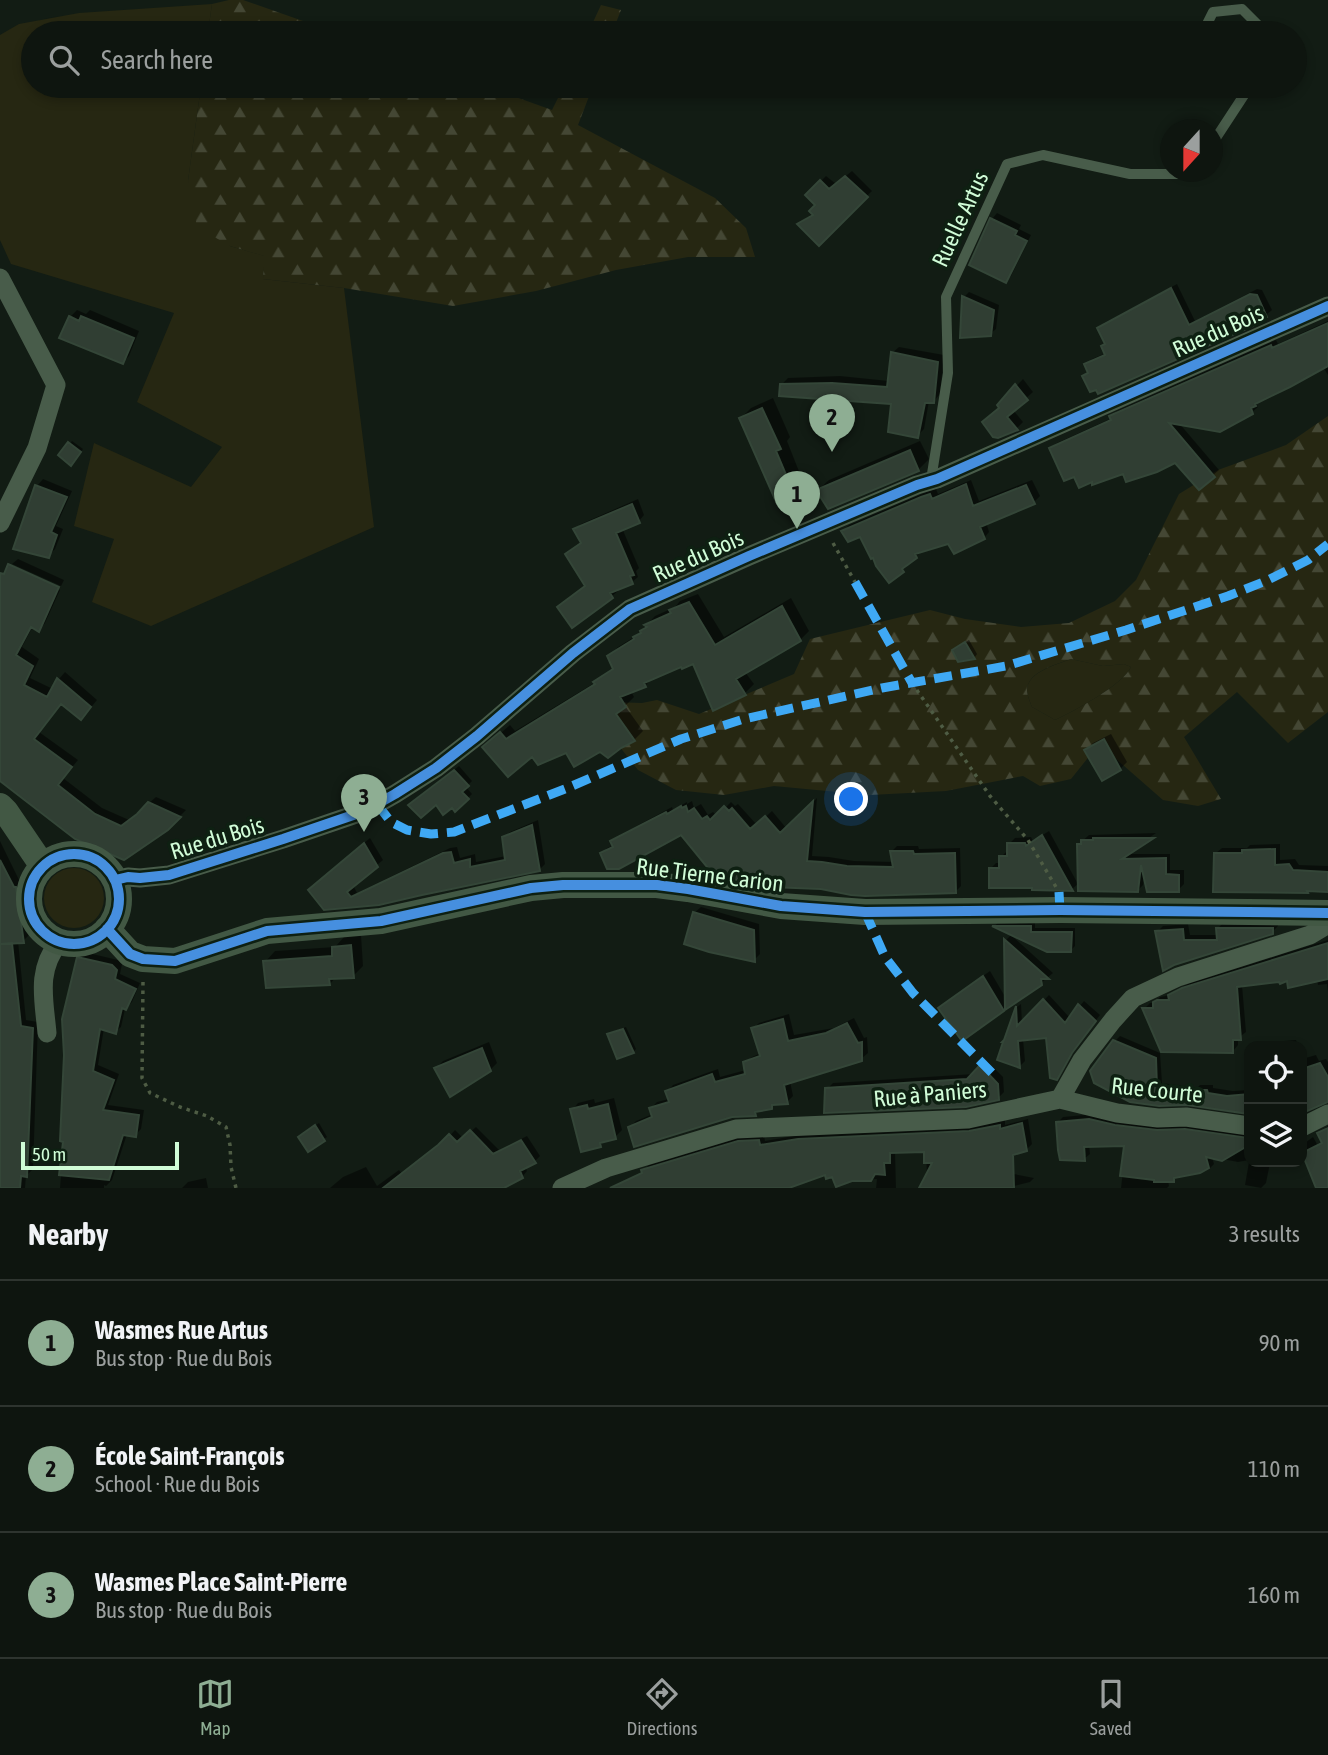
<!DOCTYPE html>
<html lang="en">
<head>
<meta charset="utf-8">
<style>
  body { margin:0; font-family:"Asap Condensed",sans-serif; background:#171e18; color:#f1f3f6 }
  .controls { position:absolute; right:21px; bottom:21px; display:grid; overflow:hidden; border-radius:14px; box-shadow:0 4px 10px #0003 }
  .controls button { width:63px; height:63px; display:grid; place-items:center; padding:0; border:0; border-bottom:2px solid #2e342f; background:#0e150f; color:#f1f3f6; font:35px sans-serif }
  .compass { position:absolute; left:1160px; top:119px; width:63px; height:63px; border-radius:50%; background:#0e150f; box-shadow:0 4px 10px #0003; rotate:201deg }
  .scale { position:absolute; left:21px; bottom:18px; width:158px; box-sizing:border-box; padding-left:7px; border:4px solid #d0fcd7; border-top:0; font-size:19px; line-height:24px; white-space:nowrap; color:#d0fcd7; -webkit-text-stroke:5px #0e2012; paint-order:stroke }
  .you { position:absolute; left:852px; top:800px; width:24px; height:24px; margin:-18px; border:5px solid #fff; border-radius:50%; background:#1a73e8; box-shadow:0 0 0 10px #1a73e833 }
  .badge { display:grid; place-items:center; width:46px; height:46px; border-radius:50%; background:#8eae93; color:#111; font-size:23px; font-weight:700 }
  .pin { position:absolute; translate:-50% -58px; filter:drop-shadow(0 2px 4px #0008) }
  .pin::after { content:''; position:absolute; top:37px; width:24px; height:21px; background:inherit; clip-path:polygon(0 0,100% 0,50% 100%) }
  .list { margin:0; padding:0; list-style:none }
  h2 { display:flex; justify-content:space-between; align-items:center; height:91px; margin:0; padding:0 28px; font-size:30px }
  h2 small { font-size:23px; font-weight:400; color:#9b9f9e }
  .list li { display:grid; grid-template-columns:46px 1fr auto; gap:21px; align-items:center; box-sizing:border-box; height:126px; padding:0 28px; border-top:2px solid #2e342f }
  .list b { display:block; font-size:26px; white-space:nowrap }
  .list p { margin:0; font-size:23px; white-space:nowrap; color:#9b9f9e }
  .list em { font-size:23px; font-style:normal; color:#9b9f9e }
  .icon { flex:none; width:38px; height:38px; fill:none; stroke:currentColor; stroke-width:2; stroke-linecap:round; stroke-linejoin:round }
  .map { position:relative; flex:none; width:1328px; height:1188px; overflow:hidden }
  .search { position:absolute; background:#0e150f; box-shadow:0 4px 10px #0003; left:21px; right:21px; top:21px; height:77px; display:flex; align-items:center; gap:18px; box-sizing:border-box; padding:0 24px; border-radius:38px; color:#9b9f9e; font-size:26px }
  .sheet { height:469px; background:#0e150f }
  nav { display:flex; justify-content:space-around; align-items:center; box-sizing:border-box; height:98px; border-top:2px solid #2e342f; background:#0e150f; font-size:19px; color:#9b9f9e }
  nav a { display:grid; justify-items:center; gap:4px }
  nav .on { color:#8eae93 }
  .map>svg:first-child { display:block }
  .green { fill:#262712 }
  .forest { fill:url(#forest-firs); fill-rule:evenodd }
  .shadow { fill:#0007; fill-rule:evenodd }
  .building { fill:#303e33; stroke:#344638; stroke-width:2 }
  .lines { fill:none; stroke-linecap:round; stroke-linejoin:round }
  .path { stroke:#4e5c44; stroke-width:3.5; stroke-dasharray:3.5 5; stroke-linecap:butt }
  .lane { stroke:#485c4a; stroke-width:10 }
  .street { stroke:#485c4a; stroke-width:19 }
  .secondary { stroke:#425844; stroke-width:26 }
  .quiet { stroke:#3fa9f5; stroke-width:9; stroke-dasharray:18 9; stroke-linecap:butt }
  .cycleway-casing { stroke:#0e2012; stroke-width:15 }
  .cycleway { stroke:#468fdf; stroke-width:10 }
  .labels { text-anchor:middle; stroke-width:7; stroke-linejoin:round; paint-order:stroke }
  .street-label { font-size:23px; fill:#d0fcd7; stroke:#0e2012 }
</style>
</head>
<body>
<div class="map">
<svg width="1328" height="1188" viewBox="0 0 1328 1188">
  <defs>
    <pattern id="forest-firs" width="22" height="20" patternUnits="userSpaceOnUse" patternTransform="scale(1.75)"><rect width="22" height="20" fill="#262712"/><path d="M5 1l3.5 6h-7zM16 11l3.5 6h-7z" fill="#444734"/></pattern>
  </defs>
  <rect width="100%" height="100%" fill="#121c14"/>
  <path class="green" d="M212,4L208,33H33V86H201L188,181L230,246L265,256L263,279L344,288L374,527L151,626L92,602L114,539L74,526L94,443L191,487L222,447L137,402L174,313L11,264L0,240V35L19,24L79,13Z
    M1071,659L1103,666L1124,664L1131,667C1124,684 1073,712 1055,720L1032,707C1030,702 1027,695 1027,690C1027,672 1058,664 1071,659Z
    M44 898a30 30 0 1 1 60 0a30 30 0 1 1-60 0Z"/>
  <path class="forest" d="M229,0H243L337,33H208L212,4Z
    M601,5L621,10L612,33H588Z
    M201,86H485L552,110L564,86H593L578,125L715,198L746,228L755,257H688L616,270L536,291L453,306L344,288L263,279L264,256L230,246L197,227L188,181Z
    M1328,416V712L1288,743L1237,692L1184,737L1221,799L1198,806L1163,800L1099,744L1071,779L1040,786L1023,776L946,791L870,795L774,786L724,795L676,790L638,770L612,737L610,702L642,703L657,700L699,714L794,674L810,639L930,610L965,619L1021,627L1069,623L1115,601L1136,580L1179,494L1218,470L1286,445ZM1071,659L1103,666L1124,664L1131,667C1124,684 1073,712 1055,720L1032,707C1030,702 1027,695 1027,690C1027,672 1057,664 1071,659Z"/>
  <path class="shadow" d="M852,171L872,191L819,243L799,224L814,213L817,205L807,195L826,176L836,184Z
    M997,213L1021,225L1019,229L1031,235L1011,276L1006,281L992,219Z
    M1177,284L1195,321L1257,289L1262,290L1272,310L1266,315L1084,376L1089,371L1086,365L1092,359L1106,353L1103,346L1106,343L1099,328L1104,323Z
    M969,292L999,305L996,329L990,334L964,297Z
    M77,310L86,314L90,310L139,331L129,356L123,362L70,317Z
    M1328,321V375L1323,367L1256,403L1258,407L1252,412L1179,423L1219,470L1199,487L1176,461L1125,471L1093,480L1075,474L1051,448L1057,443L1112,418L1111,417L1117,411L1276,340L1278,344Z
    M899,347L944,355L940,394L934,401H929L924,429L917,436L893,403L781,385L788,378L840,376L889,381L892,353Z
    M1023,379L1033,392L1013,410L1023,422L1017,428L998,437L1001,407L999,405Z
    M773,398L790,437L787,441L804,484L794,495L741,418L751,408Z
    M72,441L83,449L73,461L60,455Z
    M920,441L929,459L918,470L818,490L829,480Z
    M43,479L72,491L56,526L63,529L55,549L48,556L37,486Z
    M971,480L979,501L1032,480L1040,496L1034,502L986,522L989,532L984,538L948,542L922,551L908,563V565L902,571L861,535L843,531L849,525L929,491L936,489L938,494Z
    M638,499L644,515L639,521L622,528L639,568L636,571L638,577L632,582L616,589L618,591L612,596L586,585L583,542L575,529L581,524Z
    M18,559L64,580L61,586L12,564Z
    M10,567L60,590L45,623L39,630L33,626L22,647L39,659L30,678L53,689L59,679L65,672L97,700L88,711L62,703L39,732L78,760L63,778L102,808L129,820L156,797L186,810L167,829L123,858L0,777V586Z
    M698,594L724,637L791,598L809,631L800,640L745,672L754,684L745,693L714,709L693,662L653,677L645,686L631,691L634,697L625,706L643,731L634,740L620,747L600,750H567L532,754L494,739L510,725L515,731L596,682L614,667L609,656L618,647L636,636L655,616L675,607L680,601Z
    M969,640L977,654L975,657L959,660L957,647Z
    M1111,734L1127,762L1120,769L1087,750L1093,743Z
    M459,766L472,781L466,787L472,794L456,810L452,806L415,801Z
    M817,798L812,856L829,857L854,861L894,862L892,851L897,846H918L919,849L960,848L961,886L955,892L866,894L681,833L602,854L607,848L614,845L612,842L618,836L672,807L673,810L687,802V804L692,801L694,808L701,804L708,815L713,812L717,816L731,802L735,806L738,804L757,825L772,811L787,829Z
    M538,820L545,864L539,870L325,908L316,884L370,838L383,860L353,885L357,893L450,848L457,847L460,858L475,854L476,862L506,856L504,838L510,832Z
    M1049,831L1078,884L1072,889L1033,888L990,869L996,863H1001V857L1007,851L1009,850V844L1015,838L1031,837L1033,841Z
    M1156,833L1126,854H1170V870H1184V884L1178,890L1144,875L1143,885L1138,890L1079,844L1089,835Z
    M0,841L22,886L29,935L23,941H18L26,1020L38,1022L33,1169L26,1176L25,1188H0Z
    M1280,844V860L1295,859L1299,865L1328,866V890L1216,853L1222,848H1247L1250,845Z
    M701,907L759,924L760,954L754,960L694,913Z
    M998,922H1035V928H1075V946L1070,951H1048L995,926Z
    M1224,922L1278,923V926L1272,932L1174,964L1157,932L1163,926L1188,924L1190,935H1218V928Z
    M361,935L363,966L353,976L336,977L330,984L265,962L275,951L335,947L344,937Z
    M1011,935L1053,973L1040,984L1003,1010L947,1002L990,971L1007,1000L1006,940Z
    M1328,940V992L1327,984L1318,985L1317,980L1288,979L1242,985L1246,1032L1238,1038V1045L1233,1051H1162L1145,1008L1150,1003H1155L1160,997L1171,995L1176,990L1190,983Z
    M84,952L118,960L122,964L120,974L140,983L132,1002L125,1009L121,1027L115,1032L104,1028L98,1065L119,1074L108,1105L144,1110L141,1129L135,1135L127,1134L112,1180L106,1186L104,1185V1188H60L78,958Z
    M1049,995L1070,1018L1084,1001L1100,1015L1077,1045L1061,1073L1056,1078L1048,1036L1023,1039L1025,1061L1020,1066L999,1059L1017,1007L1021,1004L1022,1023Z
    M789,1014L794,1035L834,1028L854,1018L864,1038L867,1037L868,1053L861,1059L790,1081L793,1096L787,1102L775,1103L771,1108L760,1109L755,1114L630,1127L636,1121L653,1114L651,1108L657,1102L669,1099L667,1092L673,1085L718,1069L720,1077L746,1070L745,1063L752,1057L761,1053L753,1029L759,1023Z
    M626,1027L636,1049L633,1052L609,1035L612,1032Z
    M1120,1036L1160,1053L1162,1083L1197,1088L1200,1085H1213V1088L1233,1091L1249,1090V1112L1188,1103L1159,1104L1114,1042Z
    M1296,1040L1298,1046H1268L1272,1042Z
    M489,1042L497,1063L490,1070L436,1068L443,1061Z
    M1316,1055L1319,1061L1326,1059L1328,1062V1100L1302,1112V1059Z
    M987,1061L1003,1077L1004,1092L998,1098L827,1089L833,1083L974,1074Z
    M614,1098L622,1130L615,1137L606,1139L600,1146L572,1110L578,1103L594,1099L595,1103Z
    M1095,1114L1249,1133V1160L1238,1162L1212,1157L1214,1164L1209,1169L1177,1175L1173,1180H1168L1169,1186L1167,1188H1121L1126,1144L1089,1145L1090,1154L1084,1159L1058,1122L1063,1117ZM1085,1139L1086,1156H1083Z
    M1028,1119L1032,1144L1026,1150L1018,1152L1013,1157L973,1166L1034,1178L1030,1182L1006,1188H921L927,1176L926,1151H895L896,1188H876L877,1179L851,1180L826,1173L784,1188H623L644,1172L643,1171L649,1165L745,1136L764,1135L765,1141L805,1134L1005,1120V1125Z
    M319,1123L327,1137L308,1149L303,1134Z
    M1328,1126V1188H1318L1302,1145L1313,1137L1317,1144L1323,1141L1319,1134Z
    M476,1127L499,1150L527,1136L540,1156L535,1161L525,1167L527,1171L522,1177L500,1188H330L343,1177L366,1167L377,1186L399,1170L402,1174L446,1140L455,1130L463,1138Z
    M1249,1162H1277L1275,1164L1270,1163L1266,1183L1261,1188L1245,1185Z
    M206,1178L208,1188H182L188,1182Z"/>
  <path class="building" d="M845,176L868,197L819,246L797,224L813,215L809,211L815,205L805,195L820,180L829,189Z
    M990,218L1017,231L1015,235L1027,241L1006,283L969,265Z
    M1171,288L1189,325L1250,294L1257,295L1267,317L1259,322L1260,323L1098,394L1096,390L1090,392L1082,376L1088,373L1084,364L1105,355L1101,346L1105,344L1097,328Z
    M962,296L994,310L991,336L960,338Z
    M69,316L79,321L81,316L134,338L123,364L59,338Z
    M1328,323V366L1290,387L1255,404L1256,406L1251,408L1253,414L1220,432L1169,423L1215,477L1199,490L1175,463L1157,472L1126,482L1123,474L1092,485V482L1079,488L1074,477L1064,481L1049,448L1111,420L1109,416L1271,345L1272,348Z
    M891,352L938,362L934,403H925L918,438L888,432L891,404L779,396L780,384L832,383L887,387Z
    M1015,384L1028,400L1007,417L1018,430L998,438L993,437L982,422L999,408L997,405Z
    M762,408L781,449L776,451L795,496L777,504L739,418Z
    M68,442L81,452L71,466L58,455Z
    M910,450L919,471L828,509L816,490Z
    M966,484L973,506L1026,485L1035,504L980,527L985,539L954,554L948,544L915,554L917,558L902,569L904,572L889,583L876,566L873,558L871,559L860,537L848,542L841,531L921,497L930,494L932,499Z
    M35,485L67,497L51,532L57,535L49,558L13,549Z
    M632,504L640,523L616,533L634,575L630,576L633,584L610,593L613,598L572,628L557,607L585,586L565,554L581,543L573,529Z
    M8,564L59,587L39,632L31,627L16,655L33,666L24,685L47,697L57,678L91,707L81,720L61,704L34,739L72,767L58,785L95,814L121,826L137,814L148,802L181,817L168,830L124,860L75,839L0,781V573L4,574Z
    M689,602L715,645L782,606L801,641L736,679L746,695L713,711L693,664L682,669L681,667L644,683L646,687L620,697L626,707L616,714L635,741L621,748L608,758L600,752L574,767L566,753L538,765L532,757L508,777L482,747L500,732L506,739L595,684L593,682L613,669L607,656L634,639L633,637L641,633L640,631L647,627L644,625L671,613L669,610Z
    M965,642L975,659L958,662L952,650Z
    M1104,739L1121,770L1102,781L1084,750Z
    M454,770L469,786L462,792L469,799L455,812L452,808L443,815L436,805L421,818L408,805Z
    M813,801L807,861L822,862L847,866L893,867L890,851H913L914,854L955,853L956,893L865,896L851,895L821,889L770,887L737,880L712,873L681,835L619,869H607L600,853L613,847L610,841L666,812L667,814L681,806L682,808L686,806L688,812L694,808L702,819L707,816L710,820L724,806L729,811L732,808L750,829L765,816L780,833Z
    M532,825L540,871L422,895L379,905L324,910L308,890L364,843L378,867L347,892L351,897L443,853L451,852L454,863L470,859V867L505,860L502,837Z
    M1042,835L1073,891L1032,890V888H989V868H999V856H1007V843H1025L1026,846Z
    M1093,838H1154L1122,859L1166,858V874L1179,875V892H1147L1141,865L1138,892L1078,891L1077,844H1081V840H1093Z
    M1275,849V865L1289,864L1293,870L1328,872V892L1307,891L1308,893L1213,892L1214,853H1242V850Z
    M0,860L14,887H16L24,943L0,944Z
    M693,912L754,930L755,962L709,952L684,944Z
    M992,926H1031V932H1072L1071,952H1047Z
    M1216,928H1273V934L1174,965L1163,971L1155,931L1183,929L1184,940H1217Z
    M1004,939L1049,979H1041L1042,985L1005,1010Z
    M12,943L21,1026L33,1028L27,1177L21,1176L20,1188H0V944Z
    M1328,943V979L1288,988L1287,981L1280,984L1279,982L1237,987L1241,1040H1233V1053L1161,1052L1142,1008H1153V1002L1157,1000H1169L1168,995L1182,988Z
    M351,945L354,978L329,979L330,985L266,988L263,961L332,956V947Z
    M77,957L112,965L117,970L115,979L136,989L126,1010L122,1008L116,1034L100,1029L93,1071L114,1080L103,1110L139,1115L136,1137L123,1135L109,1180L59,1175L63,1142L60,1141L64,1055L62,1019Z
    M983,976L1004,1011L962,1041L938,1008Z
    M1043,999L1065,1023L1078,1004L1096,1021L1072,1053L1057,1080L1050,1078L1046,1038L1018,1041L1020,1068L997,1060L1003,1042H1002L1004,1040L1016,1006L1017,1026Z
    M783,1019L788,1041L826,1033L847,1023L858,1043L862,1042V1061L784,1085L788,1104L772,1105V1109L755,1112L756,1116L732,1117L634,1147L628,1127L652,1117L649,1108L669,1102L665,1091L712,1074L715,1082L745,1074L743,1062L760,1056L751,1028Z
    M623,1029L634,1053L617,1059L607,1034Z
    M1113,1040L1156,1058L1157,1088L1193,1093V1090H1207L1208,1093L1227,1096L1249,1094V1114L1187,1105L1159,1106L1130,1102L1094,1083L1090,1071Z
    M482,1048L491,1071L450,1097L434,1068Z
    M1320,1063L1328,1077V1102L1305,1112L1302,1105V1069Z
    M980,1065L998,1084L999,1100L966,1107L824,1113L825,1088L967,1079Z
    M608,1104L616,1139L600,1143L601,1147L581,1152L570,1109L587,1105L588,1109Z
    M1089,1119L1115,1125L1157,1130L1185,1129L1249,1138V1145L1222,1161L1206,1157L1209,1168L1200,1173L1174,1178V1182H1154V1180L1120,1176L1124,1146L1084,1147L1085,1161L1060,1160L1058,1150L1056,1122Z
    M1022,1123L1027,1151L1013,1155L1014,1188H919L932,1163H924V1152L890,1153V1163H884L885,1175L875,1174L871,1181H852L836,1187L832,1177L826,1179L825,1175L789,1188H610L642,1173L641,1170L738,1141L759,1140L760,1145L798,1139L969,1131L1000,1125V1129Z
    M315,1125L325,1141L308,1152L298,1137Z
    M1328,1128V1188H1316L1302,1153L1322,1143L1317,1133Z
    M470,1130L493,1154L521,1140L536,1163L520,1171L523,1178L504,1188H383L438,1145L449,1134L457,1142Z"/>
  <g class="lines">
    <path class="path" d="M833,543L855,582
      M912,683L990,796L1028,840L1056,887
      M143,982L142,1078L150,1093L180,1107L207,1116L226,1127L230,1145L231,1167L236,1188"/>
    <path class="lane" d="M1208,33L1204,30L1213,12L1242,9L1266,33
      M1212,144L1250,86
      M931,480L948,373L946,297L1007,164L1043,155L1130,174H1193L1194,172"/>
    <path class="street" d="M0,278L56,385L37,448L0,523
      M115,880L128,877L140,878L169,875L283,839L365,811L395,794L436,768L477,736L573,653L630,609L749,556L917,485L937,479L1328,306
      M47,1033C44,999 36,971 59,942
      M1060,1099L1117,1113L1158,1118L1186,1117L1249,1126
      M1302,1127L1328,1114
      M562,1188L606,1168L736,1129L968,1119L1060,1099L1082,1060L1113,1020L1133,998L1178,977L1310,935L1328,924"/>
    <path class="secondary" d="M0,806L6,812L42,865
      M29 899a45 45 0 1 1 90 0a45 45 0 1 1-90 0Z
      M107,929L130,954L143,959L175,961L267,931L381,921L531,888L563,885H657L688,889L781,906L865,912L1060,910L1328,913"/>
    <path class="quiet" d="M855,582L912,683
      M377,804L391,822L407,830L431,834L454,832L565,789L681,739L744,719L882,688L1006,666L1126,630L1228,596L1266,581L1308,560L1328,544
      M1059,892L1060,910
      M865,912L885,957L913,993L994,1075"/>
    <defs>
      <path id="cycleway" d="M29 899a45 45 0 1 1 90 0a45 45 0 1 1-90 0Z
        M115,880L128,877L140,878L169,875L283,839L365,811L395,794L436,768L477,736L573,653L630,609L749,556L917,485L937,479L1328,306
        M107,929L130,954L143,959L175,961L267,931L381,921L531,888L563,885H657L688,889L781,906L865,912L1060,910L1328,913"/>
    </defs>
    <use href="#cycleway" class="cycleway-casing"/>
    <use href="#cycleway" class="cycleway"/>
  </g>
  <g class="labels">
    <g class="street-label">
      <text transform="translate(960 219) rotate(-65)" y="8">Ruelle Artus</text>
      <text transform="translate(1218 331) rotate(-24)" y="8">Rue du Bois</text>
      <text transform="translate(698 556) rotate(-24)" y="8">Rue du Bois</text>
      <text transform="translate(217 838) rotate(-17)" y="8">Rue du Bois</text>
      <text transform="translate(710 875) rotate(7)" y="8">Rue Tierne Carion</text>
      <text transform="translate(1157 1090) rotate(6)" y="8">Rue Courte</text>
      <text transform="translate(930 1094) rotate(-5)" y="8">Rue à Paniers</text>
    </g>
  </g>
</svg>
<div class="controls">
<button><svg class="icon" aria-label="locate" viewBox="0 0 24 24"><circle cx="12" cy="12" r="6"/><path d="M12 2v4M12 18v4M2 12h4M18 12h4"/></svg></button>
<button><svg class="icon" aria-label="layers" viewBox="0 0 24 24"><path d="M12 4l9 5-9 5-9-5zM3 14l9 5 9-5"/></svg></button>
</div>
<svg class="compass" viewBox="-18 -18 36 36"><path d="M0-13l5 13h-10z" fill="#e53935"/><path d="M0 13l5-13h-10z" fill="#9b9f9e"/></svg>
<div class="scale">50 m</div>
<div class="you"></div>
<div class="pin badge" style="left:797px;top:529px">1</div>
<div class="pin badge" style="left:832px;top:452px">2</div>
<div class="pin badge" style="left:364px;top:832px">3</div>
<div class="search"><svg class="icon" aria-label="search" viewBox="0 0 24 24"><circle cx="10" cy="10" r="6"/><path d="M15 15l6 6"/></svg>Search here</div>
</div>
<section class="sheet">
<h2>Nearby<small>3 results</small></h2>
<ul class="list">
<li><span class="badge">1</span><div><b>Wasmes Rue Artus</b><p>Bus stop · Rue du Bois</p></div><em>90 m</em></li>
<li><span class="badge">2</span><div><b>École Saint-François</b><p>School · Rue du Bois</p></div><em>110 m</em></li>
<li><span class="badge">3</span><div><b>Wasmes Place Saint-Pierre</b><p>Bus stop · Rue du Bois</p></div><em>160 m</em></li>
</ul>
</section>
<nav>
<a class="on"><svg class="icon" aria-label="map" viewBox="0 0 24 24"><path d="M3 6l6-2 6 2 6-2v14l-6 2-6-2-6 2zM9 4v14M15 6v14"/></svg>Map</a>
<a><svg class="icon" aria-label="directions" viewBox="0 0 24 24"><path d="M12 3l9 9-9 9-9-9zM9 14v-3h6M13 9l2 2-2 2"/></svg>Directions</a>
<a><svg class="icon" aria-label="saved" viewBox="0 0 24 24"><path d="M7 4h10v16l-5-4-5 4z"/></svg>Saved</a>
</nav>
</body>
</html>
